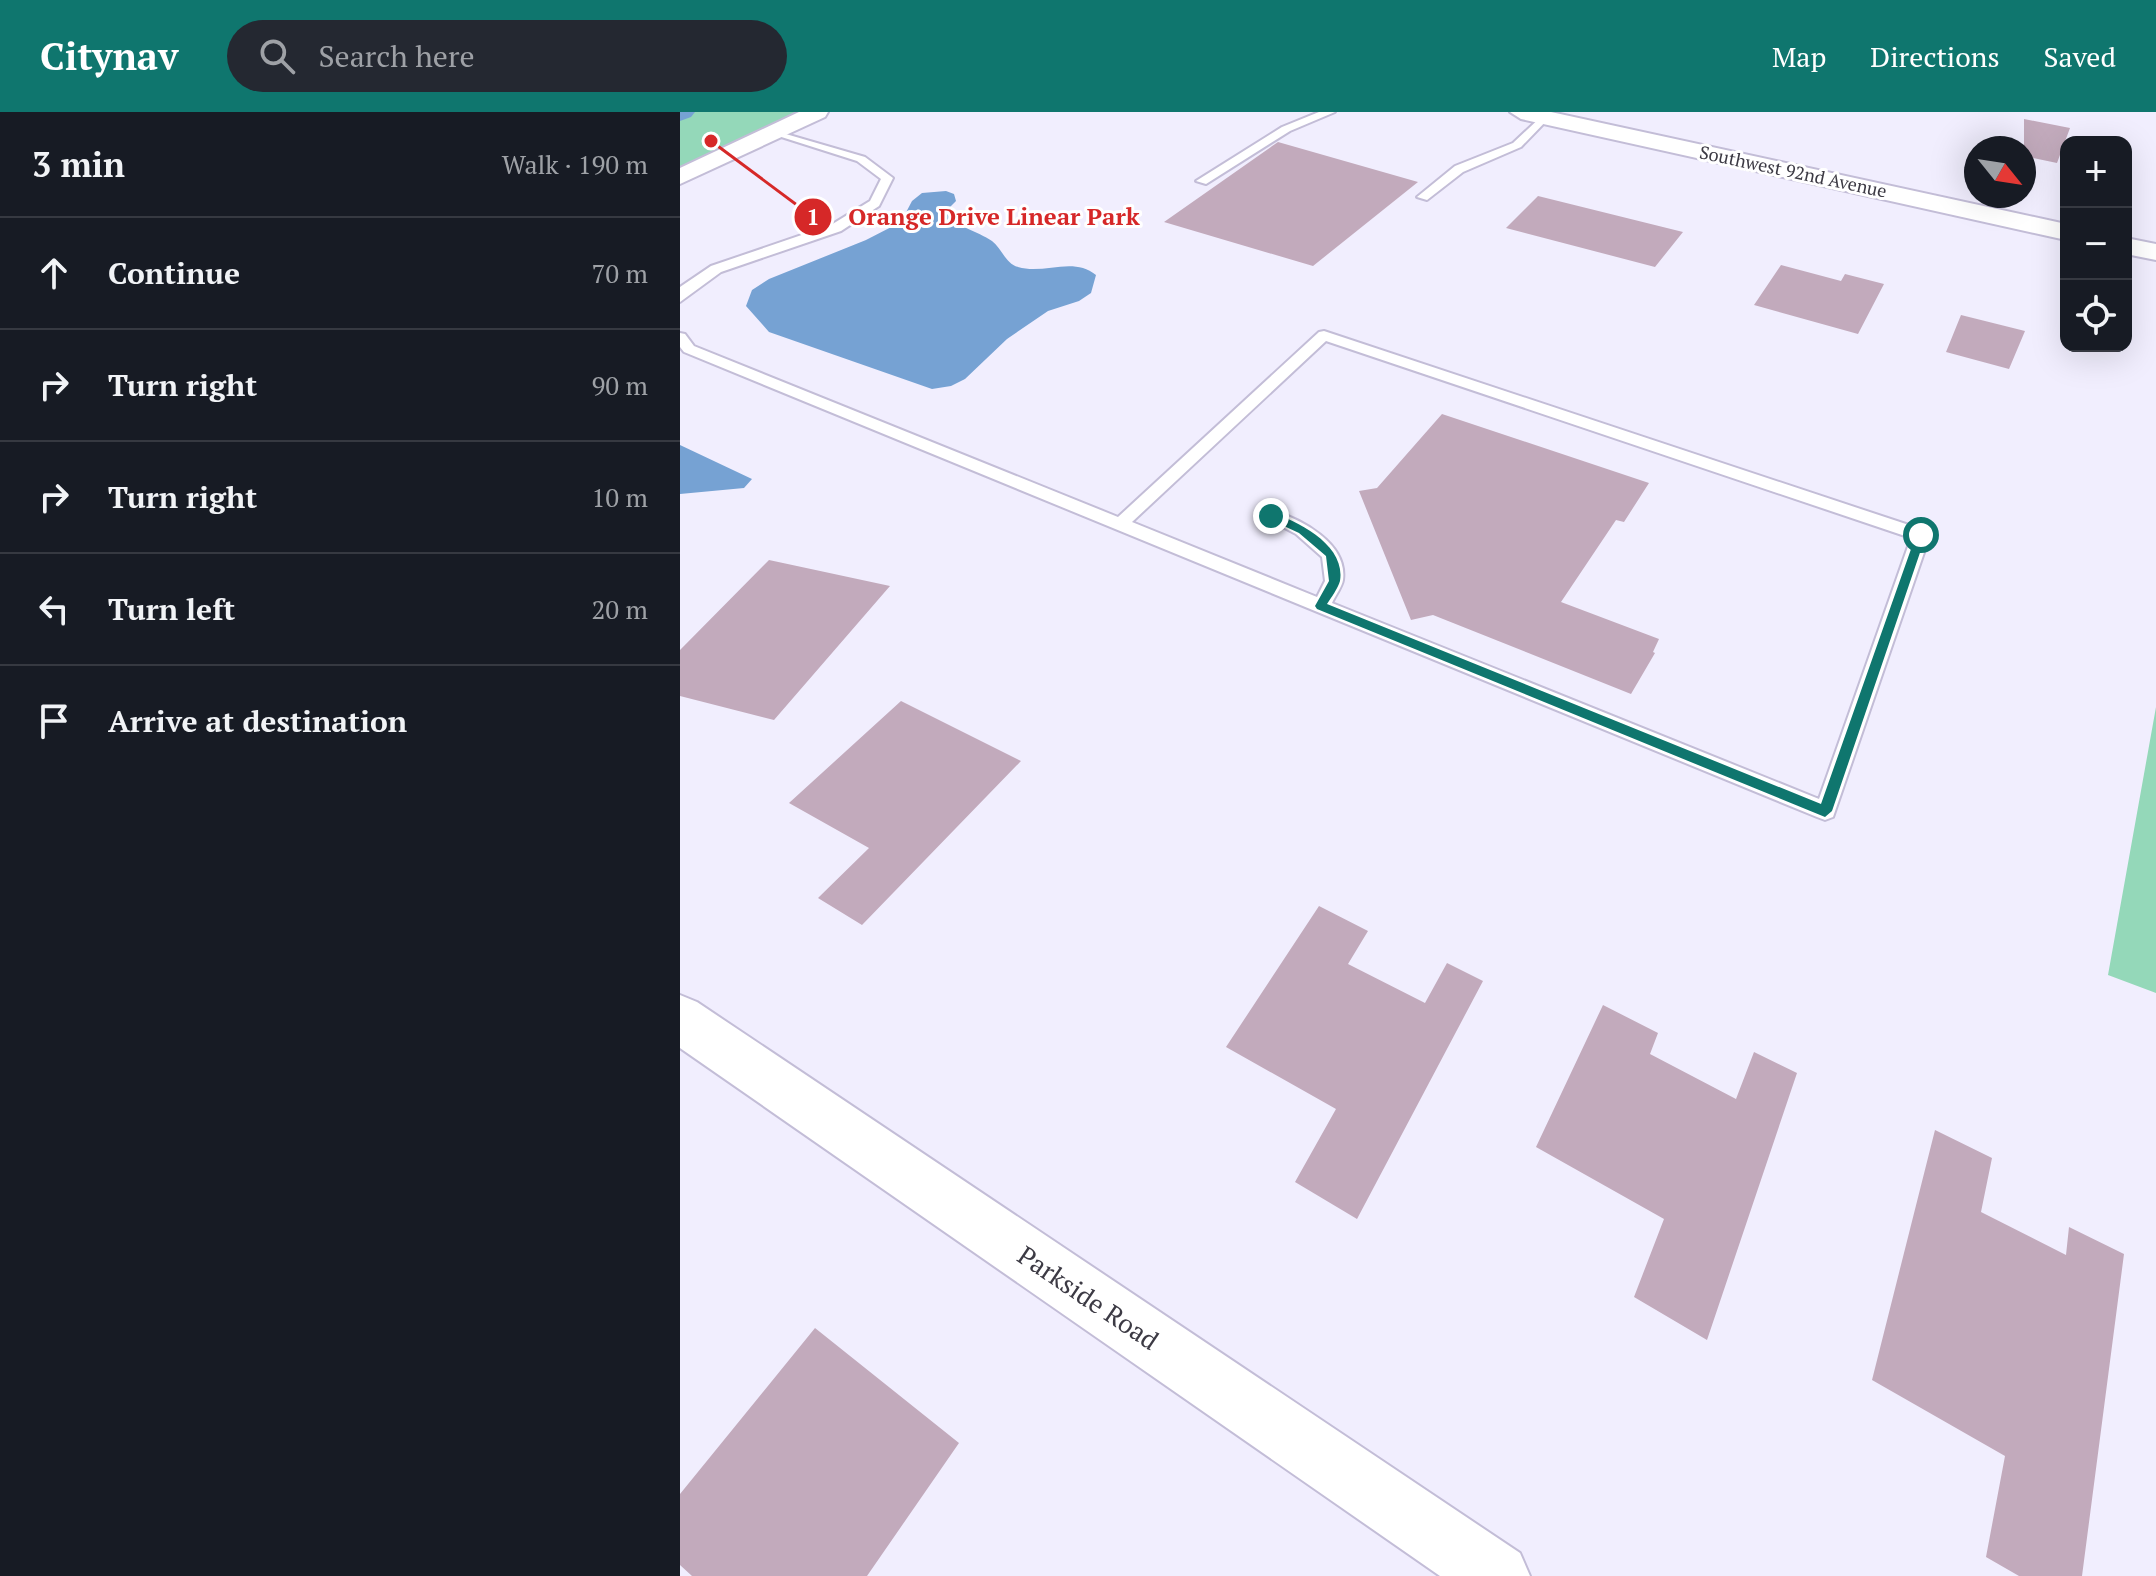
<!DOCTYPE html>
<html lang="en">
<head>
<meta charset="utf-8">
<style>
  body { margin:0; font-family:"PT Serif",serif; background:#242831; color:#f1f3f6 }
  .controls { position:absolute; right:24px; top:24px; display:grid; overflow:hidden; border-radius:16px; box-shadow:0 8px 32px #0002 }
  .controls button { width:72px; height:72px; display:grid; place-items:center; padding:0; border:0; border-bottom:2px solid #363941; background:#171b24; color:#f1f3f6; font:40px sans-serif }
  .compass { position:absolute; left:1284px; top:24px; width:72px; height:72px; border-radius:50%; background:#171b24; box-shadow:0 8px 32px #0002; rotate:120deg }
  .stop { position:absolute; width:24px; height:24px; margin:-18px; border:6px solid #0f766e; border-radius:50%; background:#fff }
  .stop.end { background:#0f766e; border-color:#fff; box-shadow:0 2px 8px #0008 }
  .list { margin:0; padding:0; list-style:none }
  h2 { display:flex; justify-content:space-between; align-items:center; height:104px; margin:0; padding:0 32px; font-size:34px }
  h2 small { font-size:26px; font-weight:400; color:#9ea1a6 }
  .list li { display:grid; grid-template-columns:52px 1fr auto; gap:24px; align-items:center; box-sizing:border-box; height:112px; padding:0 32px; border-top:2px solid #363941 }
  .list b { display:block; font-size:30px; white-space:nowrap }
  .list em { font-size:26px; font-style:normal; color:#9ea1a6 }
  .icon { flex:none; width:44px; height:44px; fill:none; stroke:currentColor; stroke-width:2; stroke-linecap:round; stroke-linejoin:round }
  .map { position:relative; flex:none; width:1476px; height:1464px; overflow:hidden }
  header { display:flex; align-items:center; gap:48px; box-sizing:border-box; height:112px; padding:0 40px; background:#0f766e; color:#fff }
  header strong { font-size:38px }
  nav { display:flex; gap:44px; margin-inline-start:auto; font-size:28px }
  .search { width:560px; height:72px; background:#242831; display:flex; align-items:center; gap:20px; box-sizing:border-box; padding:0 28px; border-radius:44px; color:#9ea1a6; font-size:30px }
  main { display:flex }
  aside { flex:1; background:#171b24 }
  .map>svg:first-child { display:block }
  .green { fill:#94d8b9 }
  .water { fill:#76a2d3 }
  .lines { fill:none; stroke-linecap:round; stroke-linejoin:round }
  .canal { fill:#76a2d3; fill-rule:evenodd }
  .building { fill:#c2aabc }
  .lane-casing { stroke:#c3bdd7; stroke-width:4 }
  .street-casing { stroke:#c3bdd7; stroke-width:4 }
  .secondary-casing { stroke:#c3bdd7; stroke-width:4 }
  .lane { fill:#fff; fill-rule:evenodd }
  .street { fill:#fff; fill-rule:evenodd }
  .secondary { fill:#fff; fill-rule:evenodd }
  .route { fill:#0f766e }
  .labels { text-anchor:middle; stroke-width:6; stroke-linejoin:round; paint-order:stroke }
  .far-street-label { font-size:18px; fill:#3c3a44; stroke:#fff }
  .near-street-label { font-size:26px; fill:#3c3a44; stroke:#fff }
  .leader { fill:none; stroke:#d62828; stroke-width:3 }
  .callout-dot { fill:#d62828; stroke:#fff; stroke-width:3 }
  .mark-label { font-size:24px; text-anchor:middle; font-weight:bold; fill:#fff }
  .callout-label { font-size:24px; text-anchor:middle; font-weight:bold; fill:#d62828; stroke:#fff; stroke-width:6; stroke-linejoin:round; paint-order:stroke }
</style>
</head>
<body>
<header>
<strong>Citynav</strong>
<div class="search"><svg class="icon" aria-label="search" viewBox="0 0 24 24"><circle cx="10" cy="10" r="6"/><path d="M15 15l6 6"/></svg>Search here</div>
<nav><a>Map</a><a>Directions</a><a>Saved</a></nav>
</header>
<main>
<aside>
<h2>3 min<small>Walk · 190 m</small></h2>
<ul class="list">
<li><svg class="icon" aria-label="ahead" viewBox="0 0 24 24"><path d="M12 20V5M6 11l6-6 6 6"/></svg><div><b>Continue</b></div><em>70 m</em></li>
<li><svg class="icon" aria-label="right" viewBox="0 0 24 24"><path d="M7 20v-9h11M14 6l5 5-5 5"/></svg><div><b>Turn right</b></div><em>90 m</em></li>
<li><svg class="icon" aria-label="right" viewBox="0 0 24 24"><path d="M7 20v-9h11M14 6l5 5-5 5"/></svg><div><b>Turn right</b></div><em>10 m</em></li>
<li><svg class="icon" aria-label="left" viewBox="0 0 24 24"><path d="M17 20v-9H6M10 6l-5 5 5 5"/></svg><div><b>Turn left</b></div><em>20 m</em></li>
<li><svg class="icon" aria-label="arrive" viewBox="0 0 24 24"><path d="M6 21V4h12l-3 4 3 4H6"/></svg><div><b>Arrive at destination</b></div></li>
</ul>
</aside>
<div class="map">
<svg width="1476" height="1464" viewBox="0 0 1476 1464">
  <rect width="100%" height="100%" fill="#f1eefe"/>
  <path class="green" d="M0,0H123L0,59Z
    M1476,595V881L1428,863Z"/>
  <path class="water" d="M266,79L274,82L276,89L266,99C274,115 298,119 312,129C322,137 326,152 338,155C364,163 393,144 416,163L411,181L399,189L368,199L327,227L285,267L271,274L252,277L89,220L66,194L72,178L89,167L186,128L221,110L232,89L242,81Z
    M0,333L72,367L64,376L0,382Z"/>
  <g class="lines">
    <path class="canal" d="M0,0H15L11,5L0,9Z"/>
  </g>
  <path class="building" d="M1344,7L1390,16L1377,51L1344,44Z
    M598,30L738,70L633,154L484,110Z
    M858,84L1003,120L975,155L826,116Z
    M1101,153L1161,169L1165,162L1204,172L1178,222L1074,193Z
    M1281,203L1345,219L1329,257L1266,240Z
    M762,302L969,371L944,410L936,408L881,490L979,527L973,540L975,541L951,582L753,503L731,508L679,379L697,376Z
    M89,448L210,474L94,608L0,584V538Z
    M221,589L341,649L182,813L138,786L189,736L109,691Z
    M639,794L688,819L668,852L745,891L767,851L803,869L677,1107L615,1070L656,997L546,935Z
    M923,893L978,921L970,942L1056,987L1074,940L1117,961L1027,1228L954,1185L984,1107L856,1035Z
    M1255,1018L1312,1046L1301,1100L1386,1143L1389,1115L1444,1142L1402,1464H1339L1306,1445L1325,1344L1192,1268Z
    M135,1216L279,1331L187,1464H12L0,1453V1382Z"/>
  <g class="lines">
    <defs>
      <path id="lane" d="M639,0H655L610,19L526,72L516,69L602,15Z
        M864,2L870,5L841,35L783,60L747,88L737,85L775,54L833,31Z
        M92,18L185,45L213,66L199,94L161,119L41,160L0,190V175L31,154L151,113L190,89L201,67L177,49L92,22Z
        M644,219L1247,419L1250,423L1153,705L1145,708L1137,705L4,240L0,235V221L5,222L14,234L438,405L639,220ZM646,229L1231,426L1139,687L652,491C655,484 662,475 663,468C668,431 621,407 591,398L582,404L616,422L642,445L645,469L637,485L452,410Z"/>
      <path id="street" d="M830,0H871L1386,112V128L841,7Z
        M1446,126L1476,132V148L1446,142Z
        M0,883L17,890L840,1441L850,1464H760L0,936Z"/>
      <path id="secondary" d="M119,0H148L145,5L0,72V56Z"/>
    </defs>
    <use href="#lane" class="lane-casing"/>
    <use href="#street" class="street-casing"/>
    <use href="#secondary" class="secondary-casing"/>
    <use href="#lane" class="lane"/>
    <use href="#street" class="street"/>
    <use href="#secondary" class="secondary"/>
  </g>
  <path class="route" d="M591,400C619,410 666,433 660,469C658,476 651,486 647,492L1141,692L1236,423L1241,420L1246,423L1152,699L1145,705L637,497L635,494L649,469L646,444L619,421L587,406L586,404Z"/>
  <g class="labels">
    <g class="far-street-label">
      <text transform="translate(1113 60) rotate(12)" y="6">Southwest 92nd Avenue</text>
    </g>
    <g class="near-street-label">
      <text transform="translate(408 1186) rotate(34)" y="9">Parkside Road</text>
    </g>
  </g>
  <path class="leader" d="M31 29L133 105"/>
  <g class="callout-dot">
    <circle cx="31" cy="29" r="8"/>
    <circle cx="133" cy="105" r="20"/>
  </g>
  <g class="mark-label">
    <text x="133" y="113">1</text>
  </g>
  <g class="callout-label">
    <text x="314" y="113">Orange Drive Linear Park</text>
  </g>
</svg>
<div class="controls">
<button>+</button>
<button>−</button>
<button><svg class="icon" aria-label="locate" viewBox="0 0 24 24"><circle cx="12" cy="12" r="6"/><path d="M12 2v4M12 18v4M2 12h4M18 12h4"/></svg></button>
</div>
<svg class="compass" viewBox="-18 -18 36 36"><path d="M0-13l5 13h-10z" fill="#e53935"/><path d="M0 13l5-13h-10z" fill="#9ea1a6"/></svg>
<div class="stop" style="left:1241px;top:423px"></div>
<div class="stop end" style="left:591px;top:404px"></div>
</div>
</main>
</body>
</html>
